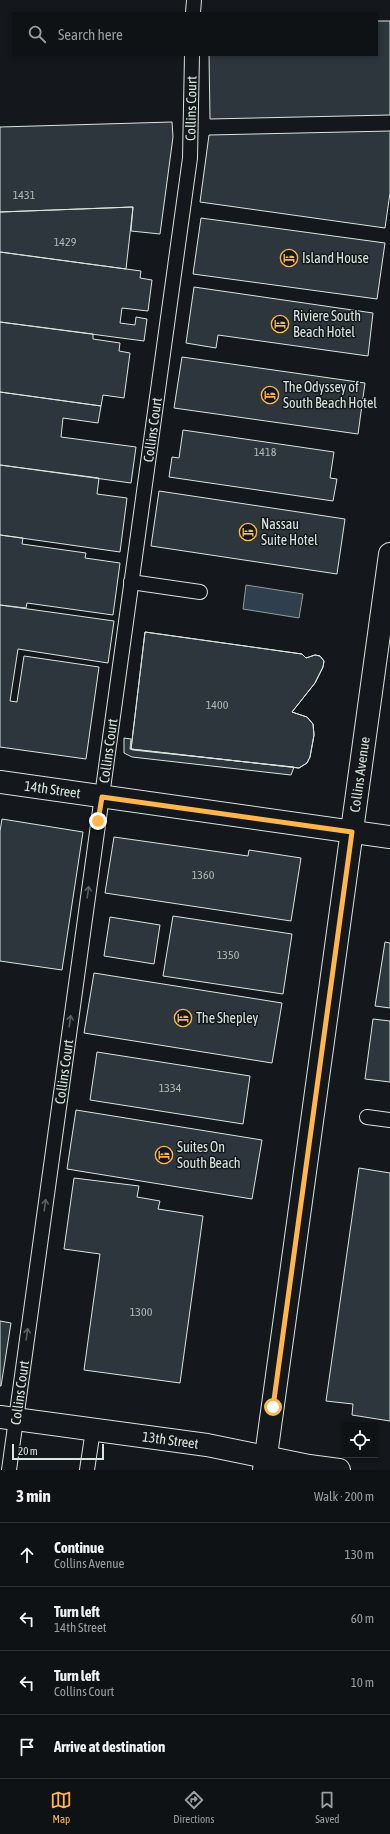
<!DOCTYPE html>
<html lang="en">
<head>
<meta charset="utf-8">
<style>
  body { margin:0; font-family:"Asap Condensed",sans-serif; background:#181b1e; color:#f1f3f6 }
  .controls { position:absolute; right:12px; bottom:12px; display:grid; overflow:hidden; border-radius:0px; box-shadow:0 2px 6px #0003 }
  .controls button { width:36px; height:36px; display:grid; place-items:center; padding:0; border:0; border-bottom:1px solid #2f3234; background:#0f1215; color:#f1f3f6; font:20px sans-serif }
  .scale { position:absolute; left:12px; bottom:10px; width:92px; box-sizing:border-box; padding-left:4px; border:2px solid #d8e6dc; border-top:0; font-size:11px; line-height:14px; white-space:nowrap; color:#d8e6dc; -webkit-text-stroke:3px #14181c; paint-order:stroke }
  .stop { position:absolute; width:12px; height:12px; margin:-9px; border:3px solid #ffb74d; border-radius:50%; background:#fff }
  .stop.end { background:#ffb74d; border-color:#fff; box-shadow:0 1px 4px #0008 }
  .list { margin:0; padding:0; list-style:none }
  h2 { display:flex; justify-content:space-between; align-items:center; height:52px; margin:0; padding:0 16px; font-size:17px }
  h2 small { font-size:13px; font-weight:400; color:#9b9ea0 }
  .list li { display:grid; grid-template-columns:26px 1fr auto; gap:12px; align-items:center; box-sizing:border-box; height:64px; padding:0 16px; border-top:1px solid #2f3234 }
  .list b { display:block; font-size:15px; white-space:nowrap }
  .list p { margin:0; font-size:13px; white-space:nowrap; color:#9b9ea0 }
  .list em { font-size:13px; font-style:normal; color:#9b9ea0 }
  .icon { flex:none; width:22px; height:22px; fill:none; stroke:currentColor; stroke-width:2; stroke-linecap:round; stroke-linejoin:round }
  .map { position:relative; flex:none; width:390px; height:1470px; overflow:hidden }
  .search { position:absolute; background:#0f1215; box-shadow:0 2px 6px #0003; left:12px; right:12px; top:12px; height:44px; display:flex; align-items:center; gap:10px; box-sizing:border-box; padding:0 14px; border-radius:0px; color:#9b9ea0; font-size:15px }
  .sheet { height:308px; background:#0f1215 }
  nav { display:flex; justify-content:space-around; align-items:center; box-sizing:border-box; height:56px; border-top:1px solid #2f3234; background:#0f1215; font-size:11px; color:#9b9ea0 }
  nav a { display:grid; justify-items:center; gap:2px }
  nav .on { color:#ffb74d }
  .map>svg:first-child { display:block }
  .water { fill:#2f3f4d; stroke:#939e99 }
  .building { fill:#2c363c; stroke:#d8e6dc }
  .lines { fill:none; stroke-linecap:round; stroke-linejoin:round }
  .lane-casing { stroke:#d8e6dc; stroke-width:16 }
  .street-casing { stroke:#d8e6dc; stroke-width:24 }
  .primary-casing { stroke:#d8e6dc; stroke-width:24 }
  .lane { stroke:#14181c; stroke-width:14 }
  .street { stroke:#14181c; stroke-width:22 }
  .primary { stroke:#14181c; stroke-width:22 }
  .oneway { stroke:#59605f }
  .route { stroke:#ffb74d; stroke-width:5 }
  .labels { text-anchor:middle; stroke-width:3; stroke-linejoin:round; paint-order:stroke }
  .number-label { font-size:12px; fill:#adbab4 }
  .street-label { font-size:14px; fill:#d8e6dc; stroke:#14181c }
  .poi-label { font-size:14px; fill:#d8e6dc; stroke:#14181c; text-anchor:start }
</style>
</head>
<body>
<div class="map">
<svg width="390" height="1470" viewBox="0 0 390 1470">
  <rect width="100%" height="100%" fill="#14181c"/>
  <path class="water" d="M246,585L303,594L299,618L243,609Z"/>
  <path class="building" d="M377,21H390V115L210,119L209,55H377Z
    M172,122L173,137L160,234L131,231L133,207L0,212V127Z
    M390,131V193L385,228L200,202L209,135Z
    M133,207L126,269L0,252V212Z
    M201,218L385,243L377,299L193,274Z
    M0,252L141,271L140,278L152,280L148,311L122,308L120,323L135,325L136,317L147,319L144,341L0,322Z
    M194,287L373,313L368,356L218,335L216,348L186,343Z
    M0,322L93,334V339L120,343L119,351L130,353L124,398L103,395L101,406L0,392Z
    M182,357L365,383L358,434L174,408Z
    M0,392L101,406L98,423L63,418L61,437L136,447L131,483L0,465Z
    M183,430L334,452L330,478L337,479L333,501L169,477L172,457L179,458Z
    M0,465L99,478L97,494L127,498L120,552L0,535Z
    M159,491L345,519L337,574L151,546Z
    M0,535L23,538L22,544L86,553L85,558L120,563L113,615L27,603L26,608L0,605Z
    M0,605L114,621L108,663L18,649L10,701L17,702L24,656L99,667L86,759L0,747Z
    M145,632L302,654L306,658L315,655L320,656L324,661L323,667L315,683L292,712L307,717L313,724L314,735L310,757L307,763L299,768L131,749Z
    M145,632L302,654L306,658L315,655L320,656L324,661L323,667L315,683L292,712L307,717L313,724L314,735L310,757L307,763L299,768L131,749Z
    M124,738L131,739L130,749L133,750L294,767L291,775L132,757L124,753Z
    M2,819L83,832L62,970L0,961V831Z
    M114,837L248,856L249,850L301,858L291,921L105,893Z
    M173,916L292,934L283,994L163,976Z
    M110,917L160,925L154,964L104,956Z
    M385,942L390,943V1008L375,1006Z
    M94,973L282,1003L272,1063L84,1033Z
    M373,1019L390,1021V1082L365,1079Z
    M97,1052L250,1076L243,1124L90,1100Z
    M76,1110L262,1140L252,1199L67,1169Z
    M359,1168L390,1173V1421L352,1415L353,1404L326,1401Z
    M74,1178L139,1186L137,1197L160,1201L158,1209L203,1216L180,1383L84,1370L100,1254L64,1249Z
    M0,1321L11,1323L1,1386H0Z"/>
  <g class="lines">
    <defs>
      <g id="lane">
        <path d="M193,13L194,0"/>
        <path d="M131,582L200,592"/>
        <path d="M367,1117L390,1120"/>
        <path id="s1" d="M9,1470L190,158L192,55"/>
        <path d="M87,1470L93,1430"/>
      </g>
      <g id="street">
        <path id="s2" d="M0,782L390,837"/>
        <path id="s3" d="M0,1417L207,1445L309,1466L339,1470"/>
      </g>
      <g id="primary">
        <path id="s4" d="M264,1470L390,554"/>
      </g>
    </defs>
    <use href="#lane" class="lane-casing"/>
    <use href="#street" class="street-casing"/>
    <use href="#primary" class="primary-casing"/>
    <use href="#lane" class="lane"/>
    <use href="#street" class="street"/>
    <use href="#primary" class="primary"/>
  </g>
  <defs><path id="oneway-shaft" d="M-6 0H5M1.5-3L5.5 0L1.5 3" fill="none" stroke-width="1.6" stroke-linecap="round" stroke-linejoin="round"/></defs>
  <g class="oneway">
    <use href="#oneway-shaft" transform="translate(88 892) rotate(-82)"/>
    <use href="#oneway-shaft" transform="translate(70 1021) rotate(-82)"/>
    <use href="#oneway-shaft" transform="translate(45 1205) rotate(-82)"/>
    <use href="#oneway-shaft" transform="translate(27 1334) rotate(-82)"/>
  </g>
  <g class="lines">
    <path class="route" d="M98,821L102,797L352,832L273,1407"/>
  </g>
  <defs>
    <symbol id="hotel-ring" viewBox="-11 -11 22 22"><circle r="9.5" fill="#14181c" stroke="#ffb74d" stroke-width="1.5"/><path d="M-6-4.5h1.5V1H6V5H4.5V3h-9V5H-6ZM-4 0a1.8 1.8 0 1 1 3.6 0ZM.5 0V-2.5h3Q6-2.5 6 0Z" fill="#ffb74d"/></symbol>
  </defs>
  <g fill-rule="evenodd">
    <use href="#hotel-ring" x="279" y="248" width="20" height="20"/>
    <use href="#hotel-ring" x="270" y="314" width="20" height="20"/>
    <use href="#hotel-ring" x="260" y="385" width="20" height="20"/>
    <use href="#hotel-ring" x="238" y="522" width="20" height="20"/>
    <use href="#hotel-ring" x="173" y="1008" width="20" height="20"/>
    <use href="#hotel-ring" x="154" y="1145" width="20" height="20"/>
  </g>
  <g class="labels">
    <g class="number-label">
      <text x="24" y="199">1431</text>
      <text x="65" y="246">1429</text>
      <text x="265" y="456">1418</text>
      <text x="217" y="709">1400</text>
      <text x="203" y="879">1360</text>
      <text x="228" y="959">1350</text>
      <text x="170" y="1092">1334</text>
      <text x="141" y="1316">1300</text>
    </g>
    <g class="street-label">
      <text dy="5" stroke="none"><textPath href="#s1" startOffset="1374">Collins Court</textPath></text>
      <text dy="5" stroke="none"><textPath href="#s1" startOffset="1050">Collins Court</textPath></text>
      <text dy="5" stroke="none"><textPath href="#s1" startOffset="726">Collins Court</textPath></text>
      <text dy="5" stroke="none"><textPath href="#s4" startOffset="702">Collins Avenue</textPath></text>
      <text dy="5" stroke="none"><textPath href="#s2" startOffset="53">14th Street</textPath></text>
      <text dy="5" stroke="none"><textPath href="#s1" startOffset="402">Collins Court</textPath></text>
      <text dy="5" stroke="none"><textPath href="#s1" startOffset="78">Collins Court</textPath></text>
      <text dy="5" stroke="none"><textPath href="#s3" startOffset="172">13th Street</textPath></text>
    </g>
    <g class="poi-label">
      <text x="302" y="263">Island House</text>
      <text x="293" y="321">Riviere South<tspan x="293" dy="16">Beach Hotel</tspan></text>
      <text x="283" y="392">The Odyssey of<tspan x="283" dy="16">South Beach Hotel</tspan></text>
      <text x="261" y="529">Nassau<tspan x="261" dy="16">Suite Hotel</tspan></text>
      <text x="196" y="1023">The Shepley</text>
      <text x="177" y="1152">Suites On<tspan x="177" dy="16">South Beach</tspan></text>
    </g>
  </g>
</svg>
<div class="controls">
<button><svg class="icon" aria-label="locate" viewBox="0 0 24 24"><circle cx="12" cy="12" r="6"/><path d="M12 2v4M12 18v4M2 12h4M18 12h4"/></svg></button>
</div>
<div class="scale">20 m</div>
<div class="stop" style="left:273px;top:1407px"></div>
<div class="stop end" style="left:98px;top:821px"></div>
<div class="search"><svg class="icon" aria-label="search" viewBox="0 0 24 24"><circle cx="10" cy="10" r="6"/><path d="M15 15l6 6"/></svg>Search here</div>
</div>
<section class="sheet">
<h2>3 min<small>Walk · 200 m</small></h2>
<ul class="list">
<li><svg class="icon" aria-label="ahead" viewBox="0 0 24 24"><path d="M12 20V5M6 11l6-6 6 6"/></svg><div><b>Continue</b><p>Collins Avenue</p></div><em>130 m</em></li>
<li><svg class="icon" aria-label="left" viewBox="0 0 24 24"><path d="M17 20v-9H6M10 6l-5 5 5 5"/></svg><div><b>Turn left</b><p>14th Street</p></div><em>60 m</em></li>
<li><svg class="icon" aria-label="left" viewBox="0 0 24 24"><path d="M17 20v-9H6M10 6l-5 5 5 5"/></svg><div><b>Turn left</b><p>Collins Court</p></div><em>10 m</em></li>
<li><svg class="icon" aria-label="arrive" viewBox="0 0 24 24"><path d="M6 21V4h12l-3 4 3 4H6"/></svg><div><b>Arrive at destination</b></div></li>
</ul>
</section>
<nav>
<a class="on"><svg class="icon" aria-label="map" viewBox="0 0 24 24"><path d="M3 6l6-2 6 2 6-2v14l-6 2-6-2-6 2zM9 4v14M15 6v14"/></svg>Map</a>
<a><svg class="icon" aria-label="directions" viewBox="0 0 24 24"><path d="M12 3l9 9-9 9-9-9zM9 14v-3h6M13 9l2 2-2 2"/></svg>Directions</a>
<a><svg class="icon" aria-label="saved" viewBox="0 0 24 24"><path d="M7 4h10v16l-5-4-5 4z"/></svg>Saved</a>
</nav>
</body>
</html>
